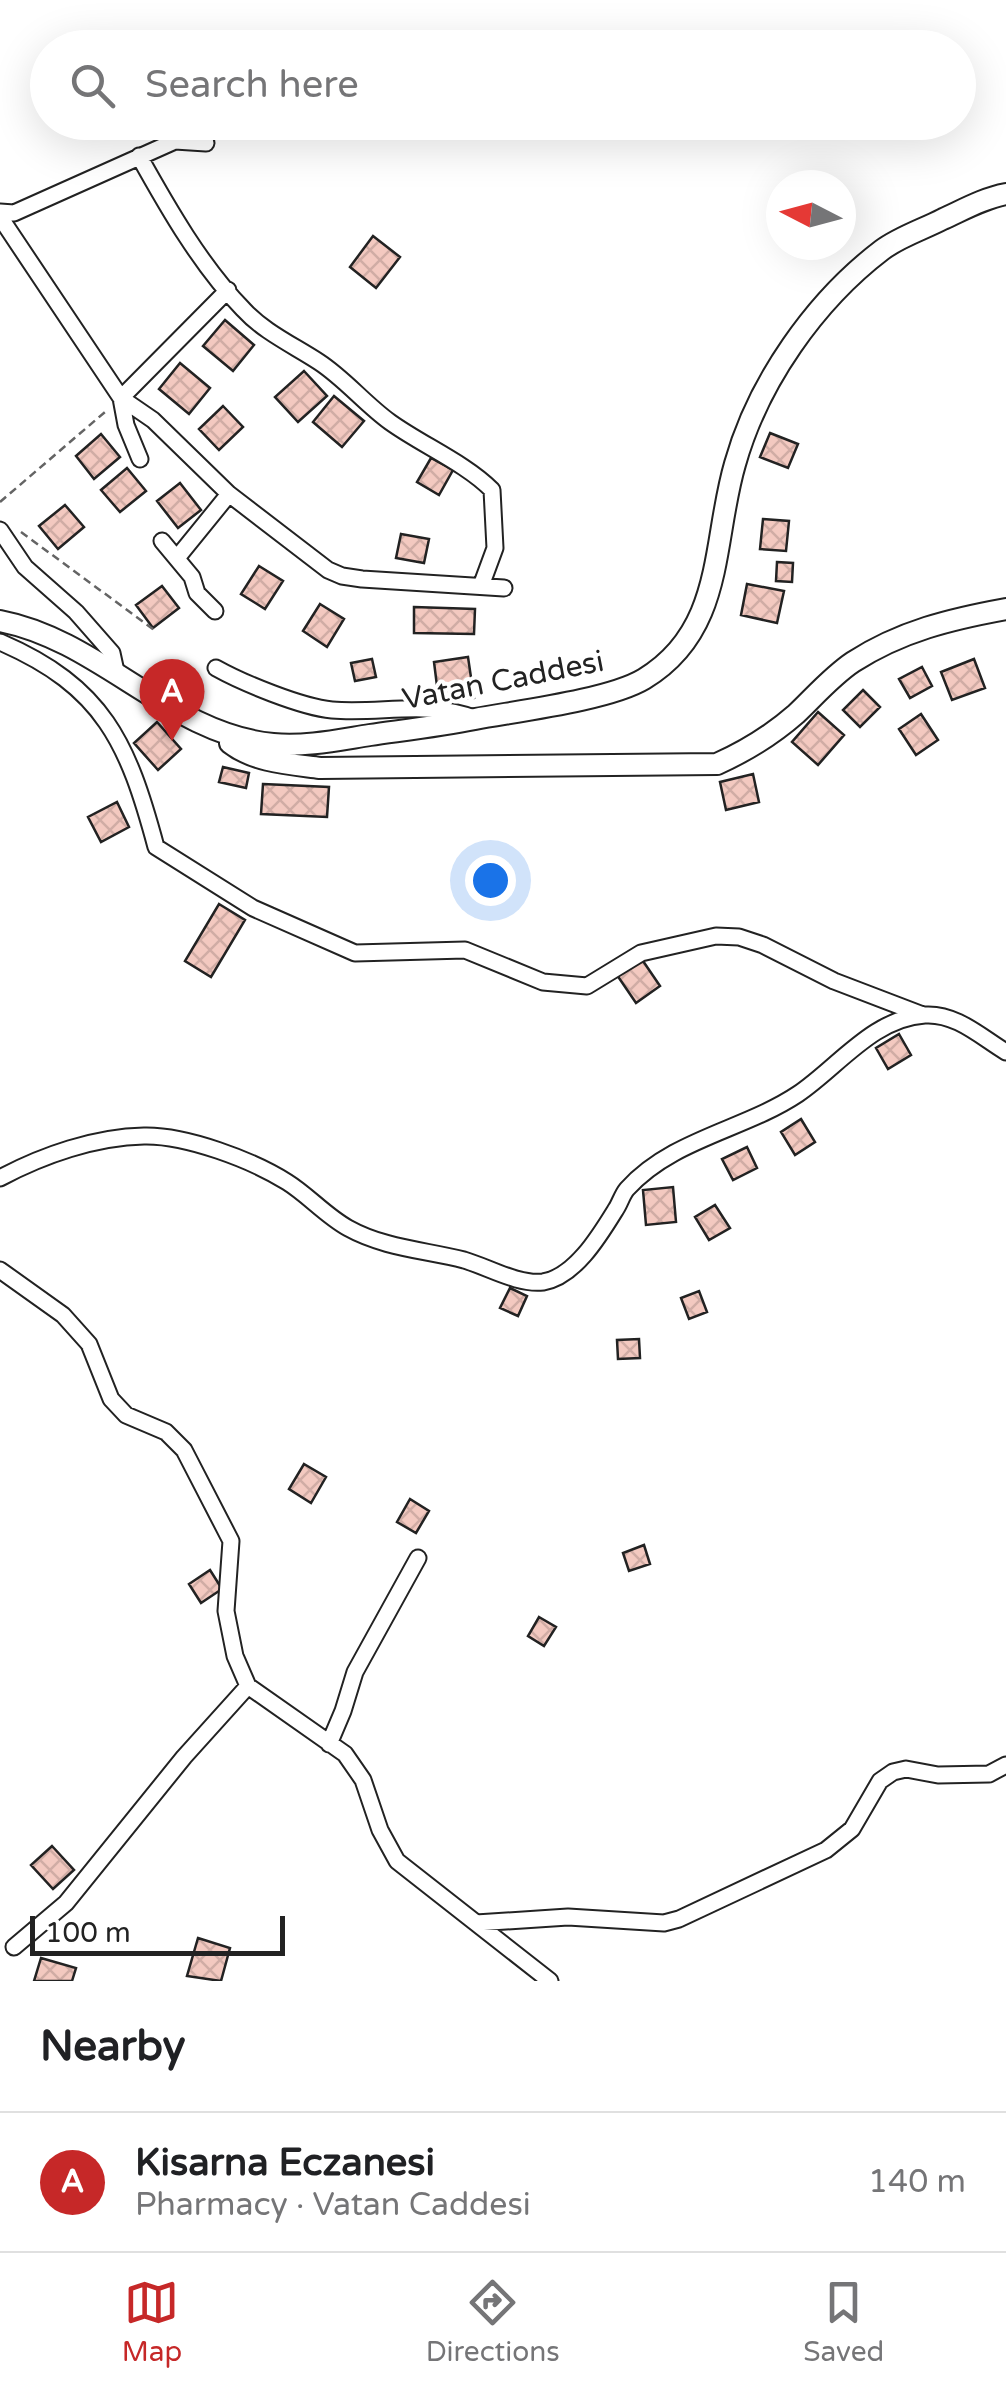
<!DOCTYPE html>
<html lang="en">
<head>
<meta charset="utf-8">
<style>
  body { margin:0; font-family:"Varela Round",sans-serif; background:#f2f2f2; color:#202124 }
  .compass { position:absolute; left:766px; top:170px; width:90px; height:90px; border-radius:50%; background:#fff; box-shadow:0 10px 40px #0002; rotate:276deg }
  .scale { position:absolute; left:30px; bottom:25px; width:255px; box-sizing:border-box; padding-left:10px; border:5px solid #222; border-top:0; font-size:28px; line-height:35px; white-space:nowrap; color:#222; -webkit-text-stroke:8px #fff; paint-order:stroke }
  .you { position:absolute; left:490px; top:880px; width:35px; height:35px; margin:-25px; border:8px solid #fff; border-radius:50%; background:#1a73e8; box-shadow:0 0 0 15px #1a73e833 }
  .badge { display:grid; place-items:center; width:65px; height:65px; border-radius:50%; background:#c62828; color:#fff; font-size:32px; font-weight:700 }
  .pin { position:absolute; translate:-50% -82px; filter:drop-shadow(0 2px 5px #0008) }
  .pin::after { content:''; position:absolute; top:52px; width:35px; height:30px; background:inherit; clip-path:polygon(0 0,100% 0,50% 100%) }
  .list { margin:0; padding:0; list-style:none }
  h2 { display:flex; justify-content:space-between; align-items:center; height:130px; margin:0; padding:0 40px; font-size:42px }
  h2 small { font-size:32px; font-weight:400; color:#757577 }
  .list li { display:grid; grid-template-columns:65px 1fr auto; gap:30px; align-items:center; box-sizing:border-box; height:140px; padding:0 40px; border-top:2px solid #e0e0e0 }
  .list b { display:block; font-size:38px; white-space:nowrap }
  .list p { margin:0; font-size:32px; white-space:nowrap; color:#757577 }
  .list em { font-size:32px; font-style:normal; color:#757577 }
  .icon { flex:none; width:55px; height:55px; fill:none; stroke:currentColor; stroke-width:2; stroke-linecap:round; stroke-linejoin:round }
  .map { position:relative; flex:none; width:1006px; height:1981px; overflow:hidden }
  .search { position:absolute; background:#fff; box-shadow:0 10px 40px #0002; left:30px; right:30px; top:30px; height:110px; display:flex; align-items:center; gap:25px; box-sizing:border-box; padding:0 35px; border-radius:55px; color:#757577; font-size:38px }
  .sheet { height:270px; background:#fff }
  nav { display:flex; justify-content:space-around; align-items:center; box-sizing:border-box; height:140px; border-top:2px solid #e0e0e0; background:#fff; font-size:28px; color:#757577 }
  nav a { display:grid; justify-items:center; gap:5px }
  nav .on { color:#c62828 }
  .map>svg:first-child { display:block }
  .building { fill:url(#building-cross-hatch); stroke:#222; stroke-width:2.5 }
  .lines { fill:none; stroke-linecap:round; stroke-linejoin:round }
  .minor-casing { stroke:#222; stroke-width:19 }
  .tertiary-casing { stroke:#222; stroke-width:24 }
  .path { stroke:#646464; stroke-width:2.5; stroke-dasharray:8 5; stroke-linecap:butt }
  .minor { stroke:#fff; stroke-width:15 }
  .tertiary { stroke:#fff; stroke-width:20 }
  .labels { text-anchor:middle; stroke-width:8; stroke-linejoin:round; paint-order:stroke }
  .street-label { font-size:30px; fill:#222; stroke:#fff }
</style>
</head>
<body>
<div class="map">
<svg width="1006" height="1981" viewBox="0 0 1006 1981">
  <defs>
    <pattern id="building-cross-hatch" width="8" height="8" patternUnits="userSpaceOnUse" patternTransform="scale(2.5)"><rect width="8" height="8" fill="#f3c9c0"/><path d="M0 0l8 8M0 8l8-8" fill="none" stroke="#d0aca5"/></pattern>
  </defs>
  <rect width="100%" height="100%" fill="#fff"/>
  <path class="building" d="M373,236L400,257L376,288L350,267Z
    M225,320L254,345L233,371L203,346Z
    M180,363L210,388L189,414L159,389Z
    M304,371L327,396L298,422L275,397Z
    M334,396L364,421L342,447L313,422Z
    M223,406L243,427L219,450L199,429Z
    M770,433L798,444L788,468L760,457Z
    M101,434L120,457L94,479L76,456Z
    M431,458L453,470L439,495L417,482Z
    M127,468L146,491L120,512L101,490Z
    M180,483L201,510L178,528L157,501Z
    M65,505L84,527L58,549L39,526Z
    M763,519L789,521L786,551L760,549Z
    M401,534L429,539L424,563L396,558Z
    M777,562L793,563L792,582L776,581Z
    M259,566L283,581L265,609L241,594Z
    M747,584L784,591L777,623L741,615Z
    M162,586L179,608L153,628L136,605Z
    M320,604L344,619L327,647L303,631Z
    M414,607L475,609L474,634L414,633Z
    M468,657L474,698L439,702L434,662Z
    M372,659L376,677L355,681L351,663Z
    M974,659L985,688L952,700L941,672Z
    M922,667L932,686L910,698L899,679Z
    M863,690L880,707L860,727L843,710Z
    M818,712L844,735L818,765L792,742Z
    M921,714L938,740L916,755L899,729Z
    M157,722L181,749L158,770L134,743Z
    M223,767L249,773L246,788L219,782Z
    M753,774L759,802L726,810L720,782Z
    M263,784L329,787L327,817L261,814Z
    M117,802L129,827L101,842L88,817Z
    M219,904L245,920L211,977L185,961Z
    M641,958L660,986L636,1003L617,975Z
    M899,1034L911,1055L888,1069L876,1048Z
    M801,1119L815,1142L795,1155L781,1132Z
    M747,1147L757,1168L733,1180L722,1159Z
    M673,1187L676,1222L646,1225L643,1190Z
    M715,1205L730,1228L709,1240L695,1217Z
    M510,1288L527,1296L518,1316L500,1308Z
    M699,1291L707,1312L689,1319L681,1298Z
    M639,1339L640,1358L618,1359L617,1340Z
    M304,1464L326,1477L311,1503L289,1489Z
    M410,1499L429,1511L416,1533L397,1522Z
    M644,1545L650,1564L629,1571L623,1553Z
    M210,1570L222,1589L201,1603L189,1584Z
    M539,1617L556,1627L544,1646L528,1636Z
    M52,1846L74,1870L53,1889L31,1865Z
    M198,1938L230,1948L221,1981L187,1976Z
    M41,1958L76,1968L72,1981H34Z"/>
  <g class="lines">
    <defs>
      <path id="minor" d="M139,156C168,208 201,266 243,309C264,332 293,345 319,362C345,379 365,404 390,422C422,445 465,463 492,490L495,548L481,586
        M0,212L14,213L175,141L206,143
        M0,217L121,398L153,420L229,494L328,570L342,576L362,579L504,588
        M121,398L228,290
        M121,398L126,425L140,459
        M0,530L25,567L76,612L112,653L117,676
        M162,541L192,577L197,593L215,611
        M177,558L229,494
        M0,642C104,687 128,743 156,847L253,908L355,953L465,950L543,982L587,986L641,953L716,936L739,937L763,945L834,981L923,1015
        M216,668C243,683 301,707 332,710C382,714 429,700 477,719
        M0,1178C43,1155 95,1137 144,1136C186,1135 252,1160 287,1182C308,1195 326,1216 348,1228C384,1248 424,1250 464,1260C488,1267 518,1285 543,1282C575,1277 600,1235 616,1209C620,1203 622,1195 627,1189C672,1139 744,1130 798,1094C838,1067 873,1018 925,1015C956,1013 981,1037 1006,1052
        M0,1270L63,1315L89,1344L111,1399L126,1415L166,1432L184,1450L231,1541L226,1611L235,1656L248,1686L345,1754L363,1780L380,1830L397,1861L550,1981
        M329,1744L343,1711L355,1672L418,1558
        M476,1923L568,1917L664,1923L679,1919L826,1850L852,1829L880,1781L893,1772L906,1769L938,1775L989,1774L1006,1765
        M14,1947L66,1903L184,1757L248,1686"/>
      <path id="tertiary" d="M0,621C100,640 170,734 273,744C306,747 338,740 370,735C405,730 440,726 475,719C518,711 609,700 644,679C725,630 712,542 735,464C758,382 815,301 882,250C899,237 924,229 943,219C963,210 984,198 1006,194
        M230,743C254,762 290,764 320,768L717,764C746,751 772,735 796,714C814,697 832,676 853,662C901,631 951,619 1006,609"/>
    </defs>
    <use href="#minor" class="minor-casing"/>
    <use href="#tertiary" class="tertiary-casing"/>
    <path class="path" d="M0,502L105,412
      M21,532L157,632"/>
    <use href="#minor" class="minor"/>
    <use href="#tertiary" class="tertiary"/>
  </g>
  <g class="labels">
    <g class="street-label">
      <text transform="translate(503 680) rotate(-11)" y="10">Vatan Caddesi</text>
    </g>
  </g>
</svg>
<svg class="compass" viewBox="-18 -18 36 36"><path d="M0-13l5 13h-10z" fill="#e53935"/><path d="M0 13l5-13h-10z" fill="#757577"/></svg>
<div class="scale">100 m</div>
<div class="you"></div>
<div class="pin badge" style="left:172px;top:741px">A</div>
<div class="search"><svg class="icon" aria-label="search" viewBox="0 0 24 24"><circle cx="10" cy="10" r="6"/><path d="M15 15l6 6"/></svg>Search here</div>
</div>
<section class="sheet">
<h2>Nearby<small></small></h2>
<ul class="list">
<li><span class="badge">A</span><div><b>Kisarna Eczanesi</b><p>Pharmacy · Vatan Caddesi</p></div><em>140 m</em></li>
</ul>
</section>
<nav>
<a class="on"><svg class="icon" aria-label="map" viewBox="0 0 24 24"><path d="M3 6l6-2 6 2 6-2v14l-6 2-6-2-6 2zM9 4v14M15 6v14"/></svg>Map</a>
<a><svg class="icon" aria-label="directions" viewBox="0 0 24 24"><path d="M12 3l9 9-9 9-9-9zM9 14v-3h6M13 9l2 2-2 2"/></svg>Directions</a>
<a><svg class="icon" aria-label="saved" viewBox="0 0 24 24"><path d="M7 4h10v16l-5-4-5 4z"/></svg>Saved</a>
</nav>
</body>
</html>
